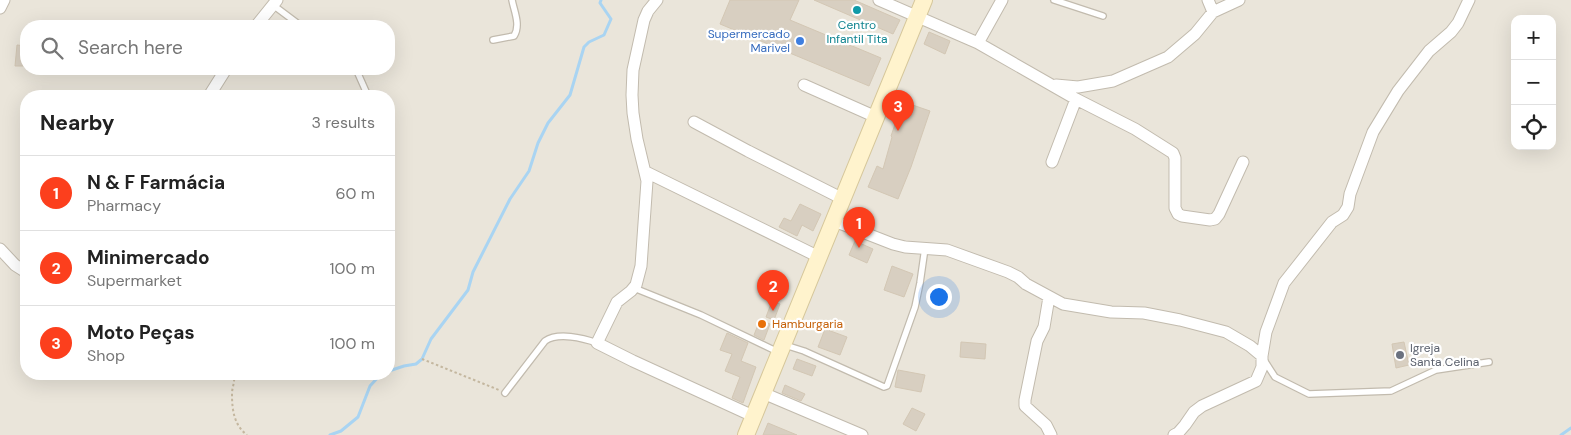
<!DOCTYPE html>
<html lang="en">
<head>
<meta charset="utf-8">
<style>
  body { margin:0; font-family:"DM Sans",sans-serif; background:#f2f2f2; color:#222 }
  .controls { position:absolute; right:15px; top:15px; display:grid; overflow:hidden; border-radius:10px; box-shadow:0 5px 20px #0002 }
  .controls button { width:45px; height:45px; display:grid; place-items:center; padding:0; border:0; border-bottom:1px solid #e0e0e0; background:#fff; color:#222; font:25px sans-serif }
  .you { position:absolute; left:938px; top:296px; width:18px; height:18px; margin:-12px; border:4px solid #fff; border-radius:50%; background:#1a73e8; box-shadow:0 0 0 8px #1a73e833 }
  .badge { display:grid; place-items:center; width:32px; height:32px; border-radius:50%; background:#fc3f1d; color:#fff; font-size:16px; font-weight:700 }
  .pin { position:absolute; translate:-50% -41px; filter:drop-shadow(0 1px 2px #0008) }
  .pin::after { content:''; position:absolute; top:26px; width:18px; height:15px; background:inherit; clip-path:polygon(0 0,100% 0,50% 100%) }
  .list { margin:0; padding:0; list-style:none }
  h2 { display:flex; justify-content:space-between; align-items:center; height:65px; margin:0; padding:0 20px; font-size:21px }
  h2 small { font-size:16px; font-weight:400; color:#767676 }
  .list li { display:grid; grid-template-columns:32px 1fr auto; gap:15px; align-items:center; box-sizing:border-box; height:75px; padding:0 20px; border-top:1px solid #e0e0e0 }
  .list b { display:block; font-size:19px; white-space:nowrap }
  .list p { margin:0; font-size:16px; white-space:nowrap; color:#767676 }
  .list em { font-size:16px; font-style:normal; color:#767676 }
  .icon { flex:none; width:28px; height:28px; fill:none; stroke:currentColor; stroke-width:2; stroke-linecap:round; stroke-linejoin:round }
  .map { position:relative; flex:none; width:1571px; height:435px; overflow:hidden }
  .search { position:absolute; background:#fff; box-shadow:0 5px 20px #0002; left:20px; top:20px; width:375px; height:55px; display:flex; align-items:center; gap:12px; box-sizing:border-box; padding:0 18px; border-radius:20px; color:#767676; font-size:19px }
  .panel { position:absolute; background:#fff; box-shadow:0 5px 20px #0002; left:20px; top:90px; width:375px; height:290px; border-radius:20px }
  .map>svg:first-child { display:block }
  .residential { fill:#eae5da; fill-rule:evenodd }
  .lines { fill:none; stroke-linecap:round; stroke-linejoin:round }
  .stream { stroke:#a9d4f2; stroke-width:3 }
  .building { fill:#d8cfc1; stroke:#d3c7b4 }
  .service-casing { stroke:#c2bbae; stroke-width:8 }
  .minor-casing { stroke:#c2bbae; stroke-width:13 }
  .secondary-casing { stroke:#d6c79b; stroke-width:18 }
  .path { stroke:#c4b79f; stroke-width:2; stroke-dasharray:2.5 2.5; stroke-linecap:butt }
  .service { stroke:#fff; stroke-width:5.5 }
  .minor { stroke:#fff; stroke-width:11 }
  .secondary { stroke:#fff3cd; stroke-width:16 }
  .culture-dot { fill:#0f9aa8; stroke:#fff; stroke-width:2 }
  .shop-dot { fill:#3f7fe0; stroke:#fff; stroke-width:2 }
  .food-dot { fill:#e8710a; stroke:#fff; stroke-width:2 }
  .worship-dot { fill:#6b7280; stroke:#fff; stroke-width:2 }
  .labels { text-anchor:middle; stroke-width:4.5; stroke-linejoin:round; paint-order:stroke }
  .culture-label { font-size:12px; fill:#0d838f; stroke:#fff }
  .shop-label { font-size:12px; fill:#366cbe; stroke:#fff; text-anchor:end }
  .food-label { font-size:12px; fill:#c56008; stroke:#fff; text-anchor:start }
  .worship-label { font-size:12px; fill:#5b616d; stroke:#fff; text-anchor:start }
</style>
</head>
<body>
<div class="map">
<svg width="1571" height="435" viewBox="0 0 1571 435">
  <rect width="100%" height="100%" fill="#f6f3ec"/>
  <path class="residential" d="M0,0H1571V435H0ZM1515,19H1552V146H1515ZM26,26H389V69H26ZM26,96H389V374H26Z"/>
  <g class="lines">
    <path class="stream" d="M389,371L404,366L416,364L422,359L431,339L468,290L473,272L510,199L529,171L538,143L548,123L570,95L584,47L589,42L604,35L611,19L600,3L601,0
      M330,435L341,431L358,417L370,386L381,374
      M1561,435L1571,428"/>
  </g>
  <path class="building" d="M730,0H799L790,20L881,58L869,86L720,24Z
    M814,0H854L900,20L893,34Z
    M929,32L950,41L945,54L924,44Z
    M17,45L26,46V66H15Z
    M901,101L930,111L911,167L898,199L868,187L877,166L883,169L892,137L891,136L900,110H898Z
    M800,204L821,214L813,231L802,225L797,236L779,227L784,218L791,221Z
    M855,241L873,249L867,263L849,255Z
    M892,266L913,274L904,297L884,290Z
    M772,301L780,304L774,320L766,317Z
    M760,320L770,324L764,340L754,335Z
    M825,329L847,337L840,355L818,347Z
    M727,333L748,343L741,361L756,367L743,403L732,398L740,377L725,371L732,354L720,350Z
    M961,342L986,344L985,359L960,357Z
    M1404,342L1409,365L1396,368L1392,344Z
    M797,359L816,366L812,376L793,369Z
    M898,370L925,375L921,392L895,387Z
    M785,385L805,394L801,401L782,393Z
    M912,408L925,414L916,431L903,424Z
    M768,423L797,435H763Z"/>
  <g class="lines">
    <defs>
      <path id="service" d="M1054,0L1103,16
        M273,5L301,26
        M493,40L514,36C521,25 514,11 512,0
        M356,69L368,96
        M634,288L701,315L778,352
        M785,345L804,351L884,387L887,386L915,307L920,283L925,248
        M1264,360L1275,377L1309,394L1391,391L1436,370L1489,362
        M505,393L545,341C558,332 583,338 597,343"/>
      <path id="minor" d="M657,0L648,11L644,20L633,70L632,95L633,113L637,139L647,181L641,266L636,285L631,291L617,302L597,343L633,361L753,416
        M879,0L978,43L1076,99L1135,129L1173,153L1175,158V208L1178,214L1182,216L1210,220L1215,219L1219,214L1243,162
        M1208,0L1213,12
        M0,8L4,0
        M256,26L277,0
        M978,43L1002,0
        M804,85L876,117
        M1056,85L1078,87L1113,81L1168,57L1195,34L1213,12L1239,0
        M209,96L226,69
        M694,122L748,151L843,199
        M1052,162L1076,99
        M646,172L819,257
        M834,221L893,244L905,247L947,250L1008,272L1018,277L1026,284L1063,304L1111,312L1144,313L1180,320L1226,332L1250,346L1262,356
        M0,249L15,265L26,272
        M1049,297L1044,327L1037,341L1025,400V406L1046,425L1051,435
        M763,393L862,435
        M1174,435L1178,433L1185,425L1194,412L1202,406L1256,381L1262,367V356L1266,332L1284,283L1332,222L1343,215L1348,207L1350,194L1373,132L1398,91L1429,51L1451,32L1458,23L1469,0"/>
      <path id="secondary" d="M746,435L924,0"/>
    </defs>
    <use href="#service" class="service-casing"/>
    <use href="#minor" class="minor-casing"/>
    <use href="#secondary" class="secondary-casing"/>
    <path class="path" d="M422,359L499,390
      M233,374C236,381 232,386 232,394C232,410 234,425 247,435"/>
    <use href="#service" class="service"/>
    <use href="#minor" class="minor"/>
    <use href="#secondary" class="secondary"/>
  </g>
  <circle class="culture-dot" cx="857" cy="10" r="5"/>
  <circle class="shop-dot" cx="800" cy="41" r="5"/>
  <circle class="food-dot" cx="762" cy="324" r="5"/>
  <circle class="worship-dot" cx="1400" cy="355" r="5"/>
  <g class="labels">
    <g class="culture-label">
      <text x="857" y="29">Centro<tspan x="857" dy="14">Infantil Tita</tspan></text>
    </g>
    <g class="shop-label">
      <text x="790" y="38">Supermercado<tspan x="790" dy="14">Marivel</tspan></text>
    </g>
    <g class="food-label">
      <text x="772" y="328">Hamburgaria</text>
    </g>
    <g class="worship-label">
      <text x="1410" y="352">Igreja<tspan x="1410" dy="14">Santa Celina</tspan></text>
    </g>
  </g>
</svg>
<div class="controls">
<button>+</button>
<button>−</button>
<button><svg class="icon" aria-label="locate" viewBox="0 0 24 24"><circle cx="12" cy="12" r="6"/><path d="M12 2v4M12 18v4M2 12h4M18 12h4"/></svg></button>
</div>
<div class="you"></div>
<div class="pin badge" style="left:859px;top:248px">1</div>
<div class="pin badge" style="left:773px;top:311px">2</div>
<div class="pin badge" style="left:898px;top:131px">3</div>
<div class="search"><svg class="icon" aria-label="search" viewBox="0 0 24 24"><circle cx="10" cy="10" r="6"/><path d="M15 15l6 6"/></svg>Search here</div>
<section class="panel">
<h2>Nearby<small>3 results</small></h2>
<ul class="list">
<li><span class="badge">1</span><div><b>N &amp; F Farmácia</b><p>Pharmacy</p></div><em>60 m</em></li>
<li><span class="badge">2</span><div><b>Minimercado</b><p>Supermarket</p></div><em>100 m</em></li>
<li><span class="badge">3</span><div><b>Moto Peças</b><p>Shop</p></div><em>100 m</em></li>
</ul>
</section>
</div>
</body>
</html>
